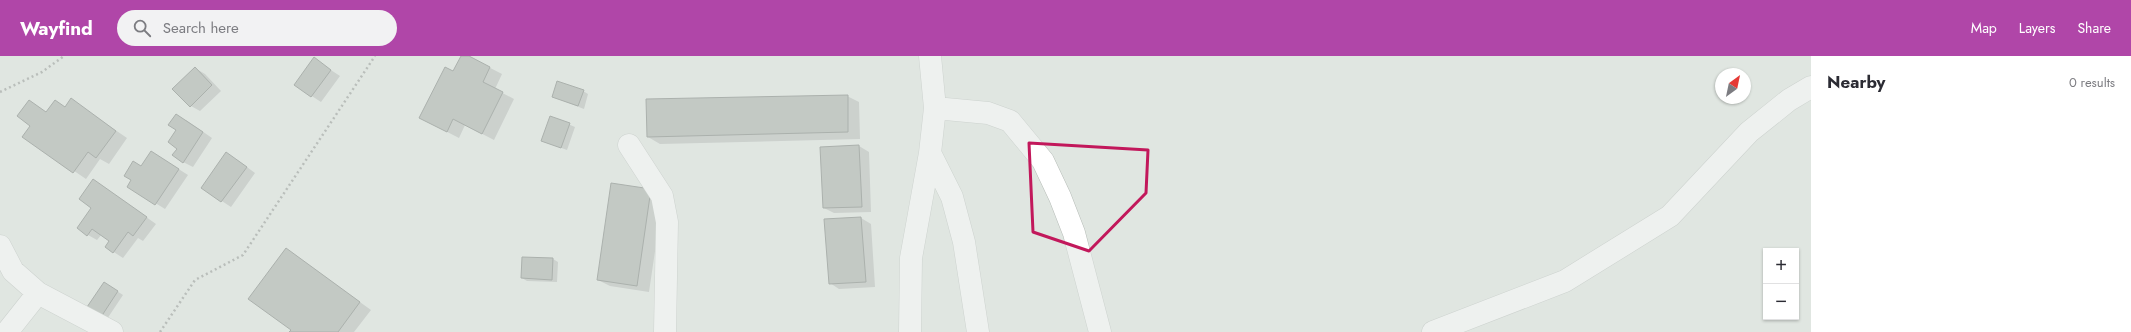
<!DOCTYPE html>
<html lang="en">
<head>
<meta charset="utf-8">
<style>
  body { margin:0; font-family:Jost,sans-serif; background:#f2f2f3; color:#2b2b33 }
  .controls { position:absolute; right:12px; bottom:12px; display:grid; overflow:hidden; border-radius:0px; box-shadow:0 1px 3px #0004 }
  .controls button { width:36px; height:36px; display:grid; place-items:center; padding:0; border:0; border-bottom:1px solid #e1e1e2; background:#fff; color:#2b2b33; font:20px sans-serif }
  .compass { position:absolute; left:1715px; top:12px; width:36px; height:36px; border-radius:50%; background:#fff; box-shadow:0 1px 3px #0004; rotate:33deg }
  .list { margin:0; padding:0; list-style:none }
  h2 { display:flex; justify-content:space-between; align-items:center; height:52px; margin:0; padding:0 16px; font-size:17px }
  h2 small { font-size:13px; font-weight:400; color:#7c7c81 }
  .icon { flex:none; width:22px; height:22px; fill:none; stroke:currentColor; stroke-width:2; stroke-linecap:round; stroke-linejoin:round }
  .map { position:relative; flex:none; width:1811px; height:276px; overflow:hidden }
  header { display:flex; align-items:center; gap:24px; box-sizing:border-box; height:56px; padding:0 20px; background:#b046a8; color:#fff }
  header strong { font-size:19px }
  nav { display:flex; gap:22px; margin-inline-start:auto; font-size:14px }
  .search { width:280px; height:36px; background:#f2f2f3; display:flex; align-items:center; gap:10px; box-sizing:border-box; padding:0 14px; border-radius:22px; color:#7c7c81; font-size:15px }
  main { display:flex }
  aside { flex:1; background:#fff }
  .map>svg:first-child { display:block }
  .shadow { fill:#0003 }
  .building { fill:#a0a7a1; stroke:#6b716c }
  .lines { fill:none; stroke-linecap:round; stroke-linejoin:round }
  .minor-casing { stroke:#b7bdb8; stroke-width:23 }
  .path { stroke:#8b8f8b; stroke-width:2.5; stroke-dasharray:2 3; stroke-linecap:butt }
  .minor { stroke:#fff; stroke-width:22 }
  .marked { fill:none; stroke:#c2185b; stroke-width:3; stroke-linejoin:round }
</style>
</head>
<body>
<header>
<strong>Wayfind</strong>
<div class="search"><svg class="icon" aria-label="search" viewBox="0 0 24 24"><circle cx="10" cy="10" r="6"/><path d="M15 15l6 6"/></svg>Search here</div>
<nav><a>Map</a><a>Layers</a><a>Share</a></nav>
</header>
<main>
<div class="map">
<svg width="1811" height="276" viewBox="0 0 1811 276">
  <rect width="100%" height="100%" fill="#e0e6e1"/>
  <path class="shadow" d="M462,0H467L502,18L495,33L514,43L494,84L465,69L459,82L420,62L454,17Z
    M314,3L340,20L321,46L295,29Z
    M195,12L205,18L221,35L200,55L191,50Z
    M583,35L588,38L584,53L553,41Z
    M847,40L859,46L860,83L660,88L648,81Z
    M71,44L127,82L109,108L100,103L86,123L24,81L32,69L29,45L47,57L66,52Z
    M551,61L575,71L567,94L542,85Z
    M186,64L212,82L193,111L183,106L179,92Z
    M859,90L869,96L871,156L834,157L824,152Z
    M161,102L188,119L165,153L128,130L142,111Z
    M236,103L255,117L231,151L202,132Z
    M94,124L156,168L143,185L138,182L123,202L106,191L111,185L102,178L97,184L88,179L93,152Z
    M612,128L663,141L649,236L610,230L598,224Z
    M861,162L871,168L875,231L839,233L830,227Z
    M286,193L371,254L354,276H290L292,274Z
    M523,202L553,203L558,206L557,226L527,225L522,222Z
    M109,230L123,239L107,263L102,260Z"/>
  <path class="building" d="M461,0H469L490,11L483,26L503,36L482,78L453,63L447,76L419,62L445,11L453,15Z
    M314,1L331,14L311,41L294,29Z
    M195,11L212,29L190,51L172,33Z
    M557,25L584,34L578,50L552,41Z
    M848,39V76L647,81L646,43Z
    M71,42L116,75L96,102L88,96L73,117L22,81L30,70L17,60L29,44L46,56L55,44L65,51Z
    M176,58L203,76L183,107L172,99L177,93L168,86L176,74L168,69Z
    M550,60L570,67L561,92L541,85Z
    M859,89L862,151L823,152L820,91Z
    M151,95L179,113L155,149L127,131L131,124L124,120L133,105L141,110Z
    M226,96L247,111L221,146L201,132Z
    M93,123L147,161L133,180L128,176L113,197L105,191L109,185L92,173L87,180L77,172L91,152L79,143Z
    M611,127L651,133L637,230L597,224Z
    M861,161L866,226L829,228L824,163Z
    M286,192L360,246L338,276H289L291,274L248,243Z
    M522,201L553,202L552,224L521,222Z
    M104,226L118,235L101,261L87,251Z"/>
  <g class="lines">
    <defs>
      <path id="minor" d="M935,52L988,57L1010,65L1043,105L1060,141L1074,177L1100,276
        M629,89L662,140L667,166L665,276
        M930,97L952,141L964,186L978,276
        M0,190L13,215L38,237L112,276
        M7,276L38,237
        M910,276L911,202L930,97L935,52L930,0
        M1433,276L1565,225L1670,160L1749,76L1789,44L1811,31"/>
    </defs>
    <use href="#minor" class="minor-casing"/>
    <path class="path" d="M0,36L42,16L64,0
      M160,276L195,224L243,199L375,0"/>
    <use href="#minor" class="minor"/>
  </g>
  <path d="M0 0H1811V276H0ZM1029,87L1148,94L1146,137L1089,195L1033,176Z" fill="#e0e6e1" fill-opacity=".55" fill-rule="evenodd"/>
  <path class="marked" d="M1029,87L1148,94L1146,137L1089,195L1033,176Z"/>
</svg>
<div class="controls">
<button>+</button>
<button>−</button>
</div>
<svg class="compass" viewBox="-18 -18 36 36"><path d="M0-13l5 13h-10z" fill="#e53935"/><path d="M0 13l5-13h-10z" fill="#7c7c81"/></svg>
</div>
<aside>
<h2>Nearby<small>0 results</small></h2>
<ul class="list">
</ul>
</aside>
</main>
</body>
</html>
